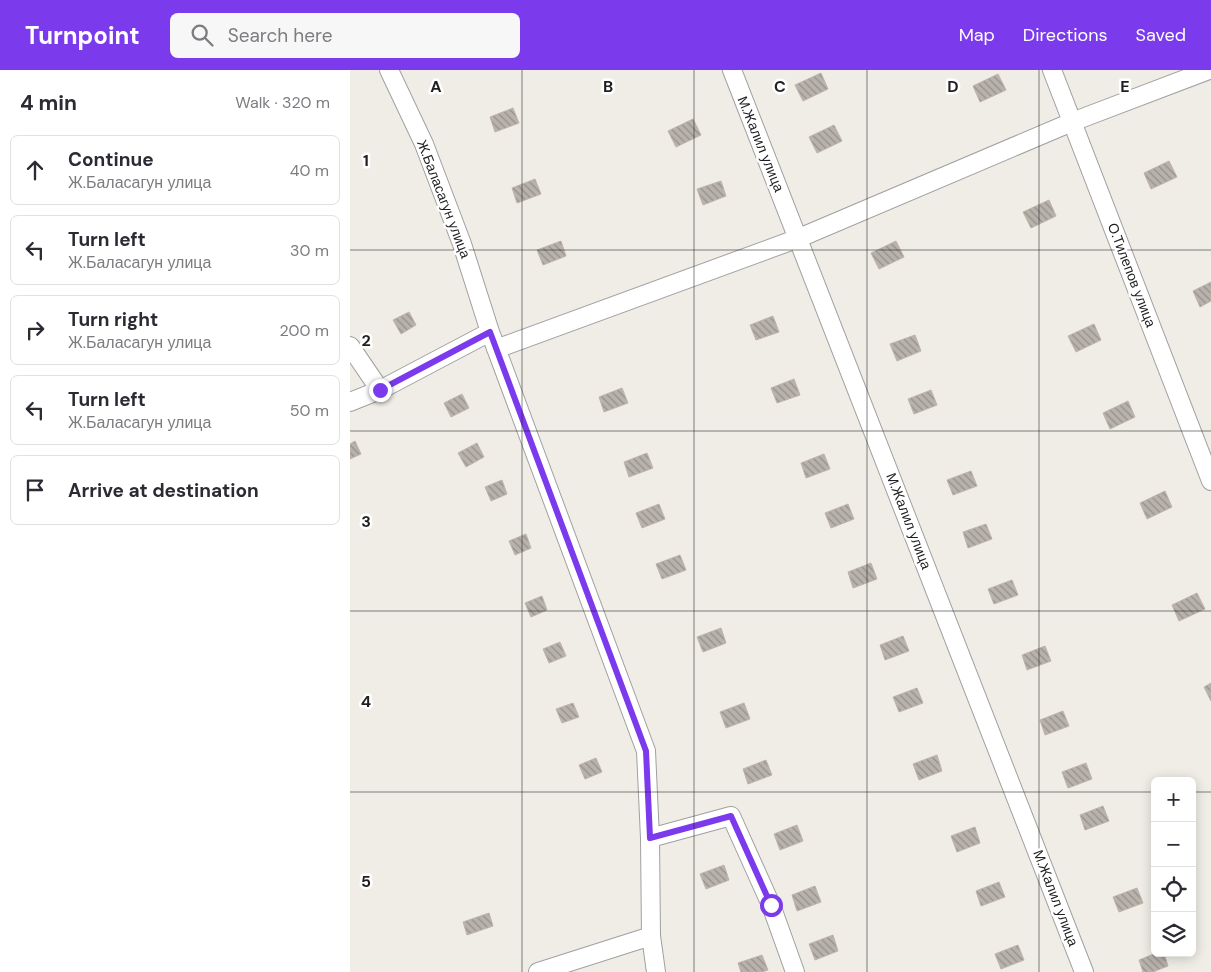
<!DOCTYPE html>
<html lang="en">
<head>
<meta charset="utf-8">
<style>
  body { margin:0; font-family:"DM Sans",sans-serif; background:#f7f7f7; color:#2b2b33 }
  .controls { position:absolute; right:15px; bottom:15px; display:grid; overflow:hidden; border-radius:8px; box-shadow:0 2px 12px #0003 }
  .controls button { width:45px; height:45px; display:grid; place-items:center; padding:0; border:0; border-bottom:1px solid #e1e1e2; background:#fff; color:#2b2b33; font:25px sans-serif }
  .stop { position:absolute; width:15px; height:15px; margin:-11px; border:4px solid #7c3aed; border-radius:50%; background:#fff }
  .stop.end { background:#7c3aed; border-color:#fff; box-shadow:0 1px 5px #0008 }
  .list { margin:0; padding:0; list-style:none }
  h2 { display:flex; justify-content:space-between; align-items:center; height:65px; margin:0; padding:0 20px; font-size:21px }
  h2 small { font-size:16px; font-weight:400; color:#7c7c81 }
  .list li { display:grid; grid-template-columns:32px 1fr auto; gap:15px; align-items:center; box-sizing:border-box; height:70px; margin:0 10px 10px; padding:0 10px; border:1px solid #e1e1e2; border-radius:8px }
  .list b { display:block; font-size:19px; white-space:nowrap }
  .list p { margin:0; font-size:16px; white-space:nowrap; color:#7c7c81 }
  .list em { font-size:16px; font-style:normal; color:#7c7c81 }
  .icon { flex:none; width:28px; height:28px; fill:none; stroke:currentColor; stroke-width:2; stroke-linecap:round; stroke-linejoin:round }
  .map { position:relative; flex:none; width:861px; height:902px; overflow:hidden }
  header { display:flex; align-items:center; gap:30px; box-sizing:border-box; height:70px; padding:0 25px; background:#7c3aed; color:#fff }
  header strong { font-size:24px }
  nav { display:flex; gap:28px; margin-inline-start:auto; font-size:18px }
  .search { width:350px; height:45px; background:#f7f7f7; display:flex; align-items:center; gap:12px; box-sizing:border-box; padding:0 18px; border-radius:8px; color:#7c7c81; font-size:19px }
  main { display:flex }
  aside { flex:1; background:#fff }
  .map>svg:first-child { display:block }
  .building { fill:url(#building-back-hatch); stroke:#bfb5aa }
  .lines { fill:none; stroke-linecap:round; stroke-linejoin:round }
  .minor-casing { stroke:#a0a0a0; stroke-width:20 }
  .minor { stroke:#fff; stroke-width:18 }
  .route { stroke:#7c3aed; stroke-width:6 }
  .grid { fill:none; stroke:#1f1f1f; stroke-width:1; stroke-opacity:0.55 }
  .labels { text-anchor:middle; stroke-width:5; stroke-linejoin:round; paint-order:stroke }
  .street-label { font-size:14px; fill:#1f1f1f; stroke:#fff }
  .grid-label { font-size:16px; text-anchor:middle; font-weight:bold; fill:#1f1f1f; stroke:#fff; stroke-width:5; stroke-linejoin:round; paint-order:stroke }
</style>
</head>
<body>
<header>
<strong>Turnpoint</strong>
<div class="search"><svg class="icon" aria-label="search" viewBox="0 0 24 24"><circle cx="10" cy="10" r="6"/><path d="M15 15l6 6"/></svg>Search here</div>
<nav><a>Map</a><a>Directions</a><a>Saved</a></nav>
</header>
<main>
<aside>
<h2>4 min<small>Walk · 320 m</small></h2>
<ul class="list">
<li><svg class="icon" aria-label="ahead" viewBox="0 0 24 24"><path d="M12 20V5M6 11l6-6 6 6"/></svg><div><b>Continue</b><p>Ж.Баласагун улица</p></div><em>40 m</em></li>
<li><svg class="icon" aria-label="left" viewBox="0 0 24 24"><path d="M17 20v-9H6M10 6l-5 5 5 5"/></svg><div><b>Turn left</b><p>Ж.Баласагун улица</p></div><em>30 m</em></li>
<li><svg class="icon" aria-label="right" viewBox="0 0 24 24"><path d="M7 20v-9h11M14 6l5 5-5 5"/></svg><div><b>Turn right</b><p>Ж.Баласагун улица</p></div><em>200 m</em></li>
<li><svg class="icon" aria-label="left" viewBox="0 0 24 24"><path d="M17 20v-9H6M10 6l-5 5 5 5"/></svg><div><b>Turn left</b><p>Ж.Баласагун улица</p></div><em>50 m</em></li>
<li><svg class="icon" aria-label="arrive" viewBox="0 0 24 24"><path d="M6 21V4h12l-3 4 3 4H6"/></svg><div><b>Arrive at destination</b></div></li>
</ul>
</aside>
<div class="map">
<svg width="861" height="902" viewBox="0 0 861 902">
  <defs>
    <pattern id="building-back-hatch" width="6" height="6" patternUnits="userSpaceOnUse" patternTransform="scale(1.25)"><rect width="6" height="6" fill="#b8b2ac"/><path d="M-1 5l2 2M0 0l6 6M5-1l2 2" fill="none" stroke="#95908b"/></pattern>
  </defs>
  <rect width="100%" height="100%" fill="#efede6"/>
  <path class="building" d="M471,3L478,19L453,31L445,15Z
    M648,4L656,20L630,32L623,16Z
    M163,38L169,53L145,62L140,47Z
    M343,49L351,65L326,77L318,61Z
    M484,55L492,71L467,83L459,67Z
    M819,91L827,107L801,119L794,103Z
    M185,109L191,124L167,133L162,118Z
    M371,111L376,126L353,135L347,119Z
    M699,130L706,146L681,158L673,142Z
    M211,171L216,186L193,195L187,180Z
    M546,171L554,187L529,199L521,183Z
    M861,212V231L850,237L843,221Z
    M59,242L66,255L51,264L43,250Z
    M423,246L429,262L406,270L400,255Z
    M744,254L751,270L726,282L718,266Z
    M565,265L571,281L547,291L540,274Z
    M444,309L450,325L427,333L421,318Z
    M272,318L278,333L254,342L249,327Z
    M581,320L587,335L564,344L558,329Z
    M112,324L119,338L101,347L94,333Z
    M778,331L785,347L760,359L753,343Z
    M5,371L11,384L0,389V374Z
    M127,373L134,387L116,397L108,383Z
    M297,383L303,398L279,407L274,392Z
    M474,384L480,399L456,408L451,393Z
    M621,401L627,416L603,425L597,410Z
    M152,410L157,424L141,431L135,417Z
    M815,421L822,437L797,449L790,433Z
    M309,434L315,449L292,458L286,443Z
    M498,434L504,449L481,458L475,443Z
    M636,454L642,469L618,478L613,462Z
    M176,464L181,478L165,485L159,471Z
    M330,485L336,500L312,509L306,494Z
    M521,493L527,509L503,518L498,502Z
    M662,510L668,525L644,534L638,519Z
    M847,523L855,539L829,551L822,535Z
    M192,526L197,540L181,547L175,533Z
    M371,558L376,573L353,582L347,567Z
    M553,566L559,581L535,590L530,575Z
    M210,572L216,586L199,593L193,579Z
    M695,576L701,591L677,600L672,585Z
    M861,613V631L854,617Z
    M567,618L573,633L549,642L543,627Z
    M223,633L229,647L212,653L206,639Z
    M394,633L400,649L376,658L370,642Z
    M713,641L719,656L695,665L690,650Z
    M587,685L592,701L569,710L563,694Z
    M246,688L252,702L235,709L229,695Z
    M416,690L422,705L398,714L393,699Z
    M736,693L742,709L718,718L712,702Z
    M753,736L759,751L735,760L730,745Z
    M447,755L453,771L430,780L424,764Z
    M625,757L630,773L607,782L601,766Z
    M374,795L379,810L356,819L350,804Z
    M649,812L655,827L631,836L626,821Z
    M465,816L471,832L447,841L442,825Z
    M787,818L793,833L769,842L763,827Z
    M139,843L143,856L117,865L113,852Z
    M483,865L488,881L465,890L459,874Z
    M668,875L674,890L651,899L645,884Z
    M806,883H814L818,896L803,902H793L789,890Z
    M412,885L418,900L412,902H391L388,893Z"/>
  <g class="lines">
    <defs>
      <path id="minor" d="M39,0L74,74L112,174L140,262L296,681L300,768L301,866L306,902
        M382,0L734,902
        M702,0L861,411
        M0,276L30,320L140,262
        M146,279L449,168L722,52L859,0
        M0,332L30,320
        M300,768L381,746L421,835L445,902
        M188,902L301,866"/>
    </defs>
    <use href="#minor" class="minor-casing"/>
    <use href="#minor" class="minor"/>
  </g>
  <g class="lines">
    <path class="route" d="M30,320L140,262L296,681L300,768L381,746L421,835"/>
  </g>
  <path class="grid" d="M172,0V902M344,0V902M517,0V902M689,0V902M0,180H861M0,361H861M0,541H861M0,722H805M842,722H861"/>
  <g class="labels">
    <g class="street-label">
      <text transform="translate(411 74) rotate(68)" y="5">М.Жалил улица</text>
      <text transform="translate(94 129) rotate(69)" y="5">Ж.Баласагун улица</text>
      <text transform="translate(782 205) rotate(69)" y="5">О.Тилепов улица</text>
      <text transform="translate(559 451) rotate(69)" y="5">М.Жалил улица</text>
      <text transform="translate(706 828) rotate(69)" y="5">М.Жалил улица</text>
    </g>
  </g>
  <g class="grid-label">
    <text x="86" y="22">A</text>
    <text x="258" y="22">B</text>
    <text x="430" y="22">C</text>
    <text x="603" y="22">D</text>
    <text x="775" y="22">E</text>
    <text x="16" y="96">1</text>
    <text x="16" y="276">2</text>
    <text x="16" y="457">3</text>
    <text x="16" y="637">4</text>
    <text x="16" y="817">5</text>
  </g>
</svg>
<div class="controls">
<button>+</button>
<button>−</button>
<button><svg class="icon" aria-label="locate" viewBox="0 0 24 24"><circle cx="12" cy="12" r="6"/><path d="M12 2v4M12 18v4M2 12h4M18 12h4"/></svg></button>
<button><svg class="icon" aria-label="layers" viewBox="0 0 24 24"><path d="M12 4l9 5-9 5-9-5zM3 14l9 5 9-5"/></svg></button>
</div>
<div class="stop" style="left:421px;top:835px"></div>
<div class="stop end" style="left:30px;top:320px"></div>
</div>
</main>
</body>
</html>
